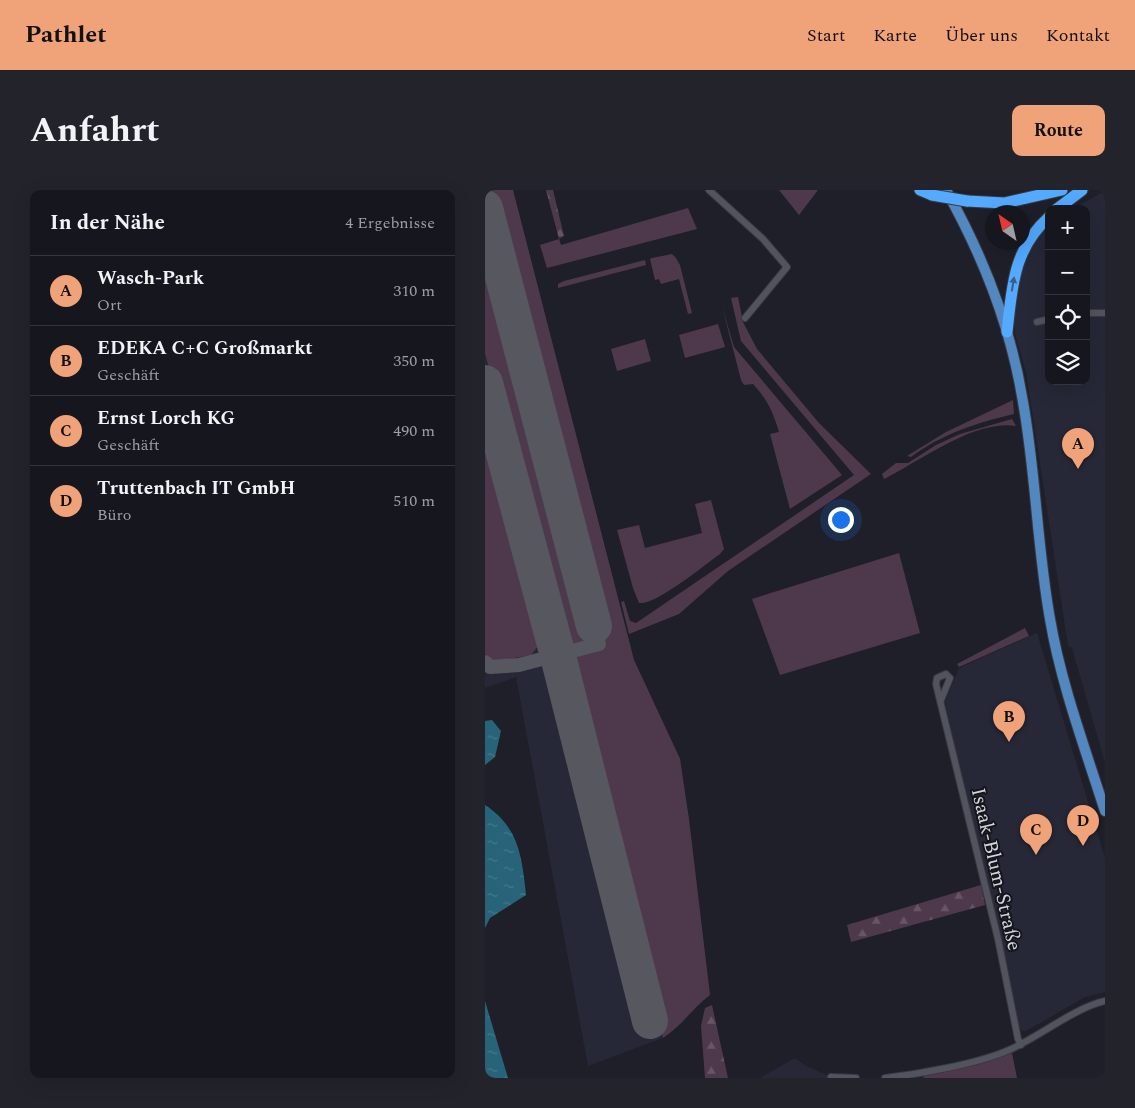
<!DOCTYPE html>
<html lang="de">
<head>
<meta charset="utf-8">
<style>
  body { margin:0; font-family:Spectral,serif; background:#23242b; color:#f1f3f6 }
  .controls { position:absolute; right:15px; top:15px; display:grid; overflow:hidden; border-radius:10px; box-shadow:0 5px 20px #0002 }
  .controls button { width:45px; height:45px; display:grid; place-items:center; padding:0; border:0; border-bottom:1px solid #35363c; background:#16171e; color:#f1f3f6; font:25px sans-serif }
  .compass { position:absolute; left:500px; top:15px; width:45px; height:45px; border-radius:50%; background:#16171e; box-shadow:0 5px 20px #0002; rotate:326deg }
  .you { position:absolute; left:355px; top:329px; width:18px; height:18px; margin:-12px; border:4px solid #fff; border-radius:50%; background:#1a73e8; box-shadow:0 0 0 8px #1a73e833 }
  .badge { display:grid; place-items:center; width:32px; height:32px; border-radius:50%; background:#f0a279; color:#111; font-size:16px; font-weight:700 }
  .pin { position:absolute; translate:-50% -41px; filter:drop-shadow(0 1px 2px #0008) }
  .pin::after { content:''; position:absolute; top:26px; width:18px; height:15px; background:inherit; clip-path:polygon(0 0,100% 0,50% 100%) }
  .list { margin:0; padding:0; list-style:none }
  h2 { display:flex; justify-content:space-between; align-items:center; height:65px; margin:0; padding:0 20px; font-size:21px }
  h2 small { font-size:16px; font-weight:400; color:#9e9fa4 }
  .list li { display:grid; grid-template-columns:32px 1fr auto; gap:15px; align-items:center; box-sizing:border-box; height:70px; padding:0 20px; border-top:1px solid #35363c }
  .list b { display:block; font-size:19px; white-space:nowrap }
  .list p { margin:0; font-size:16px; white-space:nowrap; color:#9e9fa4 }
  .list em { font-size:16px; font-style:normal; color:#9e9fa4 }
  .icon { flex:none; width:28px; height:28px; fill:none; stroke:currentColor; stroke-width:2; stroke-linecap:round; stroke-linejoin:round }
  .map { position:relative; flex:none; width:620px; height:888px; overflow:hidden; border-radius:10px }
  header { display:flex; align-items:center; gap:30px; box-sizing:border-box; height:70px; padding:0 25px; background:#f0a279; color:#111 }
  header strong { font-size:24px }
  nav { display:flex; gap:28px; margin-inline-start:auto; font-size:18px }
  .intro { display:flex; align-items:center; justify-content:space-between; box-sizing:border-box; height:120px; padding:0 30px }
  h1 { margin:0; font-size:35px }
  .button { padding:12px 22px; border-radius:10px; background:#f0a279; color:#111; font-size:18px; font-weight:700 }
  main { display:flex; gap:30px; padding:0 30px }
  aside { flex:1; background:#16171e; border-radius:10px; box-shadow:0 5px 20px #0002 }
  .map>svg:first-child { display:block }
  .built { fill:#262837 }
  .grass { fill:#4e394c }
  .forest { fill:url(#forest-firs) }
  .water { fill:url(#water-ripples) }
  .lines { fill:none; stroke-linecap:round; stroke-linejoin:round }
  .taxiway { stroke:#56575f; stroke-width:14 }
  .runway { stroke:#56575f; stroke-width:36 }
  .street-casing { stroke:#393a41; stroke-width:8 }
  .primary-casing { stroke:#393a41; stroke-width:12 }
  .highway-casing { stroke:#393a41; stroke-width:13 }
  .street { stroke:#51535e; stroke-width:6 }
  .primary { stroke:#5287bf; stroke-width:10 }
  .highway { stroke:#53aaff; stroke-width:11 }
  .highway-bridge-casing { stroke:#393a41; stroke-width:13; stroke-linecap:butt }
  .highway-bridge { stroke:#53aaff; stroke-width:11 }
  .oneway { fill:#34608e }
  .labels { text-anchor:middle; stroke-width:4; stroke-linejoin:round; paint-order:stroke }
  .street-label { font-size:20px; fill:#d4d5db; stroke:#14161e }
</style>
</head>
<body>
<header>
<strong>Pathlet</strong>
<nav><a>Start</a><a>Karte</a><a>Über uns</a><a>Kontakt</a></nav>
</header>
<div class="intro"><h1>Anfahrt</h1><a class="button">Route</a></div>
<main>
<aside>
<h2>In der Nähe<small>4 Ergebnisse</small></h2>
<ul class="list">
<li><span class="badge">A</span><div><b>Wasch-Park</b><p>Ort</p></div><em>310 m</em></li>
<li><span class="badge">B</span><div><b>EDEKA C+C Großmarkt</b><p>Geschäft</p></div><em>350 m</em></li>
<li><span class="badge">C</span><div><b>Ernst Lorch KG</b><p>Geschäft</p></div><em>490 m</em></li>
<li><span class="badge">D</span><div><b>Truttenbach IT GmbH</b><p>Büro</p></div><em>510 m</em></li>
</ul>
</aside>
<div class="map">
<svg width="620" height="888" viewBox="0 0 620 888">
  <defs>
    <pattern id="forest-firs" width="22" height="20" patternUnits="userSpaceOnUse" patternTransform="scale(1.25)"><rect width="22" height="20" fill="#4e394c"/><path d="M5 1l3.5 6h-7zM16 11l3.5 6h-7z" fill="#675565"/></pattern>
    <pattern id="water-ripples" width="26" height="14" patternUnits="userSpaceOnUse" patternTransform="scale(1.25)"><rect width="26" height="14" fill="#276479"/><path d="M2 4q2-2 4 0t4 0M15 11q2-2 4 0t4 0" fill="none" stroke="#45798b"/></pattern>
  </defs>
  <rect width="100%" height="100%" fill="#1e1f28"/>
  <path class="built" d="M0,0H28L149,470L195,568L225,805L211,816L197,833L178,848L103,876L31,487L0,498Z
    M620,1V573L587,458L583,456L541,182L530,144L528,112L540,67L564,33V191H601V19H587Z
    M552,443L620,668V802L600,807L541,841H537L532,835L460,512L474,478Z
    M310,868L321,876L346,887L345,888H275Z"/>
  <path class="grass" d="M0,0H28L149,470L195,569L204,629L225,805C208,818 196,836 178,848L0,163Z
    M294,0H333L314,25Z
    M203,18L212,39L62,78L55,55L74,49L76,55Z
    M187,64L191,68L195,75L207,123L203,124L194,89L176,94L174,89L170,90L165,69L167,68Z
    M160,70L161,75L73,98V94L79,91Z
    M253,107L258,132L272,159L334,233L386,284L243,381L194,424L144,444L136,412L139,411L145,431L151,433L369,285L256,151L246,108Z
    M237,116L249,157L357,285L305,319L285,244L294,242C288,222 282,209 268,194L259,195L256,190Z
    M233,134L240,157L200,168L194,145Z
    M160,149L166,171L132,181L126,159Z
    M528,210L529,224C491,233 457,244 426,267L422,266L461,242Z
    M0,228L58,450L46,465L9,472L0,464Z
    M527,229L531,236C490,229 435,271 399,289L397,284L411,273H423L451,255L475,244Z
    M226,310L239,359L235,364C219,375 172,415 154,413L148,398L132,340L154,335L160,358L217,343L210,314Z
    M414,363L435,443L295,485L267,409Z
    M540,438L544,446L474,477L472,474Z
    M527,863L532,888H438L440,884Z"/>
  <path class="forest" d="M61,0H68L79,46L74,49Z
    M496,695L500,715L366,752L362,735Z
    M227,815L243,888H220L216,836L220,818Z"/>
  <path class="water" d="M7,530L16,541L10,567L0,575V531Z
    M0,615C34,637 37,667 41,705L5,728L0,738Z
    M0,811L23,888H0Z"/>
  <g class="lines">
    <path class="taxiway" d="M0,472L5,477L34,475L114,454L109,436"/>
    <path class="runway" d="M0,18L109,436
      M0,193L73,466L165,831"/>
    <defs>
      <path id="street" d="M224,0L278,49L302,77L260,128
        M601,123H620
        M552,132L564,129
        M456,510L465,488L461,484L452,488L451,494L513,749L533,849L536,855
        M346,887L371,888
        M400,888C434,884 493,874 524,860C554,847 589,818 620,811"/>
      <path id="primary" d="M461,0C498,66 526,137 538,212C551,284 552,357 565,429C576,494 600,558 620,621"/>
      <path id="highway" d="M435,0L447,5
        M482,11L519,13L577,0
        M572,19L597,0
        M522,142C527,98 528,59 564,27"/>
    </defs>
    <use href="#street" class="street-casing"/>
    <use href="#primary" class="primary-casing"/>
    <use href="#highway" class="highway-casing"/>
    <use href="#street" class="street"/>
    <use href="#primary" class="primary"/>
    <use href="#highway" class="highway"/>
    <defs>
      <path id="highway-bridge" d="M447,5L482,11"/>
    </defs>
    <use href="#highway-bridge" class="highway-bridge-casing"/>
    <use href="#highway-bridge" class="highway-bridge"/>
  </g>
  <defs><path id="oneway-solid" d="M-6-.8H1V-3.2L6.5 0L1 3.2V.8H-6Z" transform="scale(1.25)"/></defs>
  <use class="oneway" href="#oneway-solid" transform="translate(528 94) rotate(-81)"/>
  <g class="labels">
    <g class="street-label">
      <text transform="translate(512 679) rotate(77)" y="7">Isaak-Blum-Straße</text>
    </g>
  </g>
</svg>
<div class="controls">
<button>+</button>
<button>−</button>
<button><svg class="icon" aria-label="locate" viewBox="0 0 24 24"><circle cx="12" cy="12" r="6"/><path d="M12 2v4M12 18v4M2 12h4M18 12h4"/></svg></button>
<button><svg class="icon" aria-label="layers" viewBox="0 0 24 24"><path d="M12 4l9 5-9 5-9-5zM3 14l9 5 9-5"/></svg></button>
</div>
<svg class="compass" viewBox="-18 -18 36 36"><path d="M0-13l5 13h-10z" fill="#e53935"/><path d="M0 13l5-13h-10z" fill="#9e9fa4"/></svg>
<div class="you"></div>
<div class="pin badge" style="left:593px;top:279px">A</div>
<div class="pin badge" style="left:524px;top:552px">B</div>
<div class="pin badge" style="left:551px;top:665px">C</div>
<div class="pin badge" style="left:598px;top:656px">D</div>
</div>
</main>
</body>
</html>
